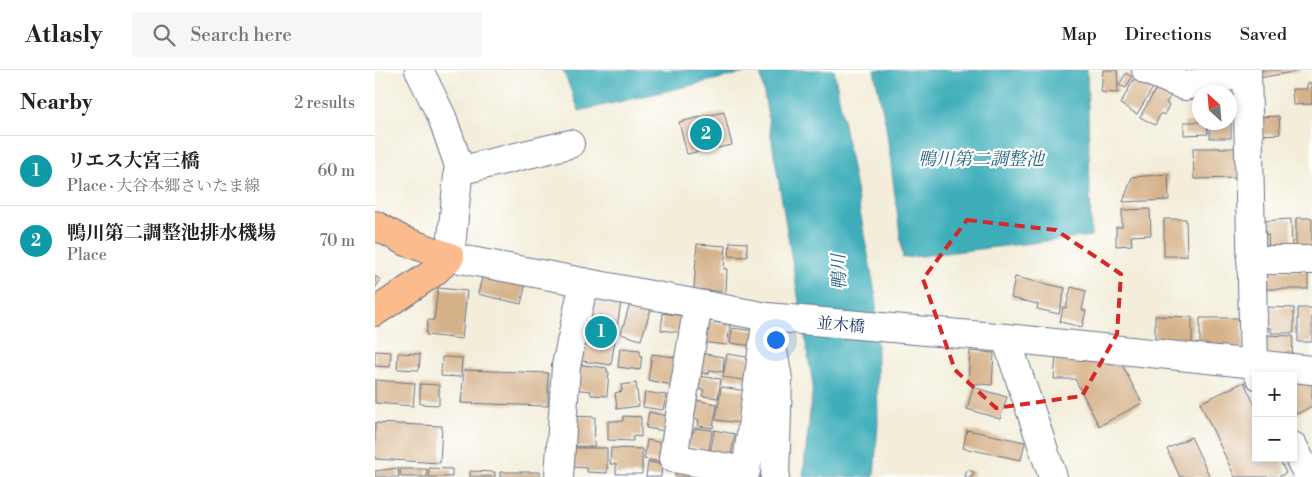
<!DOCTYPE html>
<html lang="en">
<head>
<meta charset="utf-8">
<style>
  body { margin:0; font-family:"Libre Bodoni","Noto Serif JP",serif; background:#f6f6f6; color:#222 }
  .controls { position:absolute; right:15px; bottom:15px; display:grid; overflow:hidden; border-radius:0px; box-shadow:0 2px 8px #0003 }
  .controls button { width:45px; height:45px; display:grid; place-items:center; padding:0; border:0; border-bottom:1px solid #e0e0e0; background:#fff; color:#222; font:25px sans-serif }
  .compass { position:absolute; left:817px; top:15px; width:45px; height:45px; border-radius:50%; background:#fff; box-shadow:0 2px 8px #0003; rotate:334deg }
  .you { position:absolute; left:400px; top:269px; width:18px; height:18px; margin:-12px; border:4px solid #fff; border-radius:50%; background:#1a73e8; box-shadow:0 0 0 8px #1a73e833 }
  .badge { display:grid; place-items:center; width:32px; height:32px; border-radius:50%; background:#db2777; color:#fff; font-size:16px; font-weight:700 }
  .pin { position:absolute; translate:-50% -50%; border:2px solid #fff; box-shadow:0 1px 5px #0006 }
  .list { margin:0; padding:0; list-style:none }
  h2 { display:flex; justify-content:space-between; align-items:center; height:65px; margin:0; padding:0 20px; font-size:21px }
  h2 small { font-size:16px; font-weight:400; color:#767676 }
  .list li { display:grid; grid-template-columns:32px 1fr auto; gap:15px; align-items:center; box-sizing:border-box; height:70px; padding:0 20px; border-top:1px solid #e0e0e0 }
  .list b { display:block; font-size:19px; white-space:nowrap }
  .list p { margin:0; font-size:16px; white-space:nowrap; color:#767676 }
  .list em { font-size:16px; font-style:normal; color:#767676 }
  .icon { flex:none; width:28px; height:28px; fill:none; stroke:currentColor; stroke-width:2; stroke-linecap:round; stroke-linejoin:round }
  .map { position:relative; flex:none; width:937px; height:407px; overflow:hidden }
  header { display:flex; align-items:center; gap:30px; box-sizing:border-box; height:70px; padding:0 25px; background:#fff; border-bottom:1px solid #e0e0e0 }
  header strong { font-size:24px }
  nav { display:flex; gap:28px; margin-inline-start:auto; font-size:18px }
  .search { width:350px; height:45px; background:#f6f6f6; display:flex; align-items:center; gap:12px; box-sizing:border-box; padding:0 18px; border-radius:0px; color:#767676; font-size:19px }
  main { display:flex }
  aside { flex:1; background:#fff }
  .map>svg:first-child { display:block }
  .water { fill:#3eaeb9; stroke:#2c6e8c }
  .building { fill:#d6b28a }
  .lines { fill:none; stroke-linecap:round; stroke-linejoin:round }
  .minor-casing { stroke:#677289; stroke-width:30 }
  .major-casing { stroke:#677289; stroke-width:30 }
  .minor { stroke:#fff; stroke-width:28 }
  .major { stroke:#fbbb8d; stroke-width:28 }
  .marked { fill:none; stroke:#d62828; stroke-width:4; stroke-dasharray:10 6; stroke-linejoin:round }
  .labels { text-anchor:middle; stroke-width:4.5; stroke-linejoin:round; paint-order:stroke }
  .street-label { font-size:16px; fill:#1b2f5e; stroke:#fff }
  .water-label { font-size:18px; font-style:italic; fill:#296282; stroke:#fff }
</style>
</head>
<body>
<header>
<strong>Atlasly</strong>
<div class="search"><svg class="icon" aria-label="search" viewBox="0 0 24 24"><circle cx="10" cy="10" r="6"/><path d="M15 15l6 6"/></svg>Search here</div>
<nav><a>Map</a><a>Directions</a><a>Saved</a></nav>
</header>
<main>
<aside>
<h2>Nearby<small>2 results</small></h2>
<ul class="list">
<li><span class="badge" style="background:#0f9aa8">1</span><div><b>リエス大宮三橋</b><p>Place · 大谷本郷さいたま線</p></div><em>60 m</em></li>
<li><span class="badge" style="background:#0f9aa8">2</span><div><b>鴨川第二調整池排水機場</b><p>Place</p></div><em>70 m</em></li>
</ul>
</aside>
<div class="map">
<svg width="937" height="407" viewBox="0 0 937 407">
  <rect width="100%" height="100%" fill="#fff"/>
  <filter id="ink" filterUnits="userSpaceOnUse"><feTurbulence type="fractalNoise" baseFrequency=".02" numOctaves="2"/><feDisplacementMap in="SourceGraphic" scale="10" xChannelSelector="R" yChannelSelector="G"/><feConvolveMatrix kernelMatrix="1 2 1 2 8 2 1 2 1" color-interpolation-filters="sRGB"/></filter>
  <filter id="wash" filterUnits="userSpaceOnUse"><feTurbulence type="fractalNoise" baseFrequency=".0096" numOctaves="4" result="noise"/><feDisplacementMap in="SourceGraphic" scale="20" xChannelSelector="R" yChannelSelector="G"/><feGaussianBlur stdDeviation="1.12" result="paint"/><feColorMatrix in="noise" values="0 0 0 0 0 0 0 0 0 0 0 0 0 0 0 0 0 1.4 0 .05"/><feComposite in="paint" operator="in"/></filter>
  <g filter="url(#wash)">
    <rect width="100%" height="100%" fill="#f3edd9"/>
    <path class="water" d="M188,0H368L369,3L204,41Z
      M385,0H459L501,228L503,354L499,407H428L438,315Z
      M499,0H712L716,166L528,188L511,56Z"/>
    <g id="blocks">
      <path class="building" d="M728,0H742L743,23L726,22Z
        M882,0H924V1L884,8Z
        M751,3L757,7L751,18L744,15Z
        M761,6L779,16L762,44L745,34Z
        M932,13H937V34L918,35L917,19H932Z
        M782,17L796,25L791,33L794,35L789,45L786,43L780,55L765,47Z
        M861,34L862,45L854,46V35Z
        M349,42L357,75L312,84L304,52Z
        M904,46L905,64L884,65V47Z
        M809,52H832L833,64L809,65Z
        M835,52H856V68H835Z
        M818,78H864V108L819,109Z
        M793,104L794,130L748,132L757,107Z
        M775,139L776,165L756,166L757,175L741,176V157H747V140Z
        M921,148H937V177H921Z
        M789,149H811L812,186H789Z
        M916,149L917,181L894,182L893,164L887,165V151Z
        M355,172L372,173V187L354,186Z
        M322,174L351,176L349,199H352L351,222L319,219Z
        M891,201H933V219H891Z
        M108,203L151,213L146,234L103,224Z
        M0,206L6,210L0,218Z
        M640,207L690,218L684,244L662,239L663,234L636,228Z
        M696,217L711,221L707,240L711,241L707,257L685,252L688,237L691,238Z
        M63,218L92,221L87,269L51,265L53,250H59Z
        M217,228L246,232L236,295L206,291Z
        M255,233L276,239L266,270L246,264Z
        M888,237L919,238V263H896V258H888Z
        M923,238H937V272H923Z
        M288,243L309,246L310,263L286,260Z
        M780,246L817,247V275H780Z
        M825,248H867L868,278L825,279Z
        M328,250L355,255L352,275L325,272Z
        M357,258L381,261L378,276L355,273Z
        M889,265L918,266L917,288L888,287Z
        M245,278L265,280V285L267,286L265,300L243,297Z
        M0,281L16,282L15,297L0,296Z
        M595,281L619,283L617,315L593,313Z
        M23,283L45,284L44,300L22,299Z
        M277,284L306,288L301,316L273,310Z
        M330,284L349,287L348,302L335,300L334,304L321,302L323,285L329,286Z
        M352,284L378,288L375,311L348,307Z
        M681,286L744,289L767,333L724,356L700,309H679Z
        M67,287L87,288L86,307L66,306Z
        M201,294L232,298V302H234L232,326L216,325V321L197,319Z
        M89,300L173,303V336L86,333Z
        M322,306L346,309L343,328L327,326L329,320L319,319Z
        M930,306L934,314L937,313V336L922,344L918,337V312Z
        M0,310L40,313L38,336L0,333Z
        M869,312L881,338V388H904L911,403L903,407H860L825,333Z
        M261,313L264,336L242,339L240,323L247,321L246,315Z
        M45,314L64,315V335L45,334Z
        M346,317L371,321L366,353L341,350Z
        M598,317L632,327L625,349L592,339Z
        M270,322L291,325L288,340L268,337Z
        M316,329L342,334L338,358L323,356L324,350L312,348Z
        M274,342L292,346L289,361L271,358Z
        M197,346L220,347L219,377L195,376Z
        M248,346L266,347V367L258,366V371L233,370V351H248Z
        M0,353L67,356L65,393L0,389Z
        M320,358L337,360L334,381L309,375L312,362L318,363Z
        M339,360L360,364L355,390L335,387Z
        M592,360L650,372L646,390L588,378Z
        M816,367L835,407H805L792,379Z
        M272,370L293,374L291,393L269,389Z
        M200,378H232V403L212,402V398L196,397L195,381H200Z
        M236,378L267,379V404H241V394H235Z
        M273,392L287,394L286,407H271Z
        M23,398L24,407H0V401Z
        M54,398L77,399V407H54Z
        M25,399H52V407H26Z
        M592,400L599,402L597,407H590Z
        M95,401L120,402V407H95Z
        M301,401L326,404V407H300Z
        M125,402H165V407H125Z"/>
    </g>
  </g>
  <g filter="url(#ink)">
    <use href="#blocks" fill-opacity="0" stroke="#677289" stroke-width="1"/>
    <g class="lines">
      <defs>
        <path id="minor" d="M44,0L67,47L84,96L75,187L392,247L631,268L937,300
          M771,0L810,16L872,3
          M872,0L879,295L884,306
          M83,101L195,74
          M876,190H937
          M323,234L298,388L371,401L392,247
          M631,268L678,407
          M396,270L403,309L400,407
          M918,376L934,407
          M184,407L191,296L209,212"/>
        <path id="major" d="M0,155L29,171L75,187L58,203L0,242"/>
      </defs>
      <use href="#minor" class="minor-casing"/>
      <use href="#major" class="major-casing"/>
      <use href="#minor" class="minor"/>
      <use href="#major" class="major"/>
    </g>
  </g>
  <path class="marked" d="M592,150L681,160L746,204L742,264L707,326L621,338L580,300L548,209Z"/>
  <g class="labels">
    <g class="street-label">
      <text transform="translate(466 254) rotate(5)" y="6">並木橋</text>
    </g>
    <g class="water-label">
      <text x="606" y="95">鴨川第二調整池</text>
      <text transform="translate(464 202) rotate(-92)" y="6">鴨川</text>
    </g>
  </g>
</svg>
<div class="controls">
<button>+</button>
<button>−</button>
</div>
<svg class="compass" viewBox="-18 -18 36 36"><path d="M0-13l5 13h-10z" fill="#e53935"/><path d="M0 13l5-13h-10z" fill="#767676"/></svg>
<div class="you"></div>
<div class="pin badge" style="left:226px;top:262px;background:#0f9aa8">1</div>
<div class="pin badge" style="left:331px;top:64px;background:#0f9aa8">2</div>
</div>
</main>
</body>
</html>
